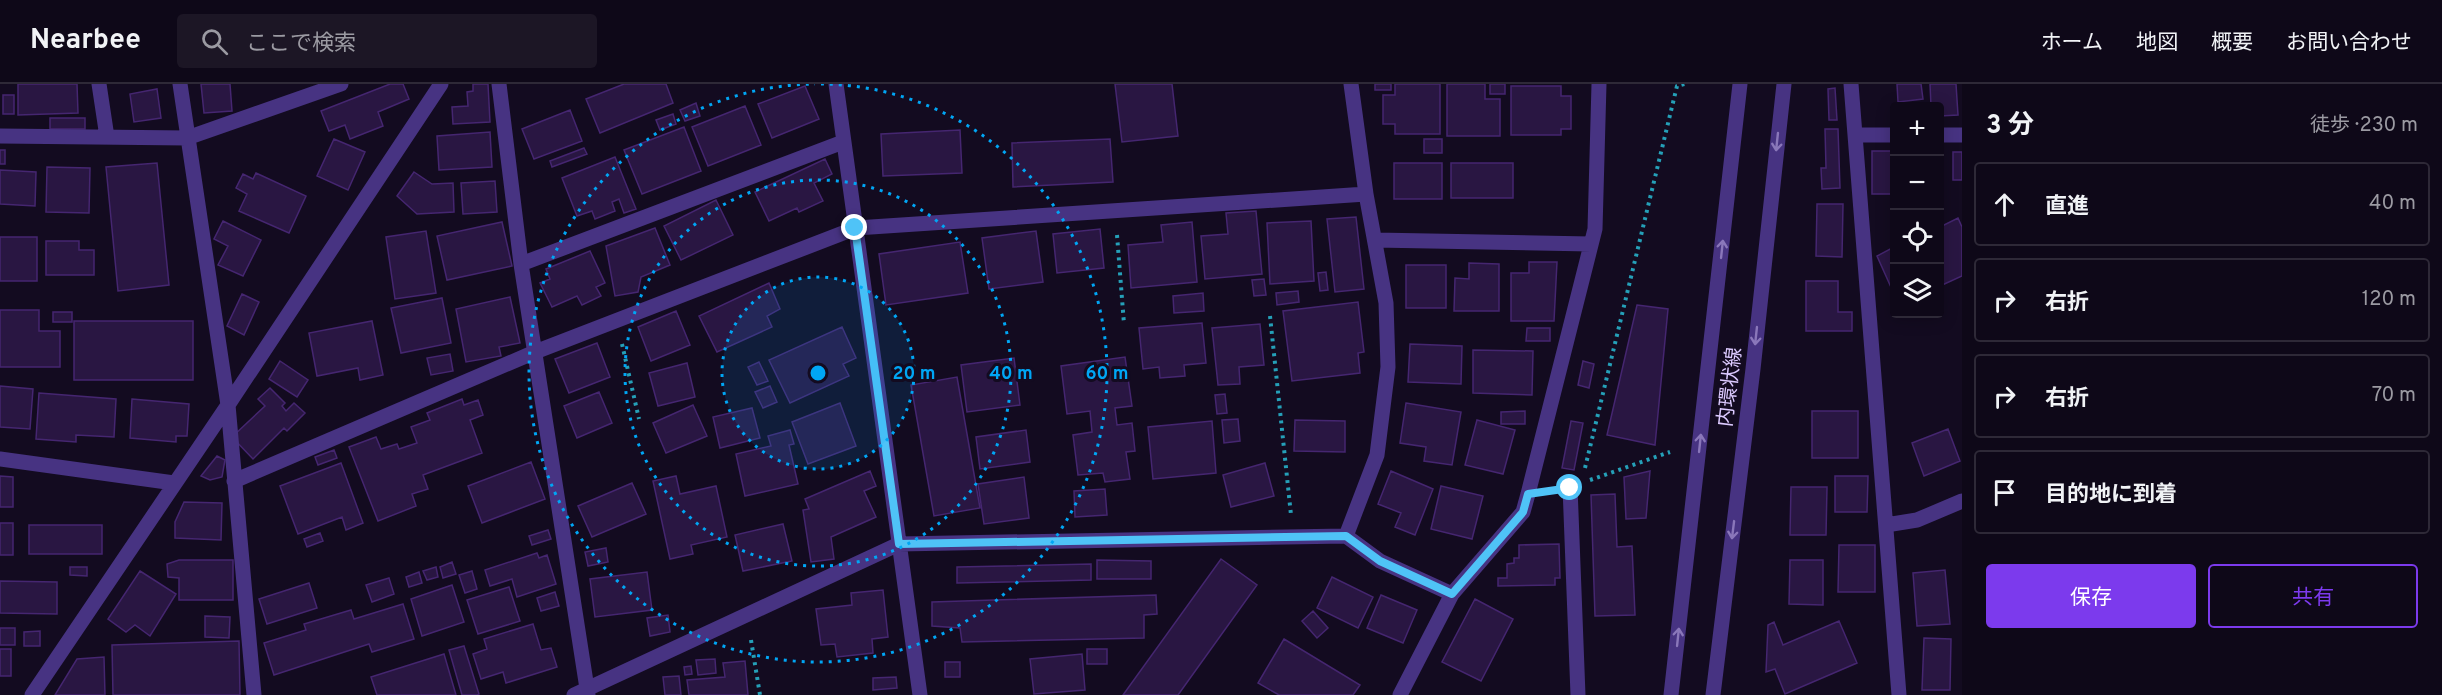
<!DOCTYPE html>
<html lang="ja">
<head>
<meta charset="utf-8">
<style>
  body { margin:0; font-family:Overpass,"Noto Sans JP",sans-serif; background:#1c1625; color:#f1f3f6 }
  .controls { position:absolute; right:18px; top:18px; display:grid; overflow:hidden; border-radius:6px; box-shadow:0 3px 15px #0003 }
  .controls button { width:54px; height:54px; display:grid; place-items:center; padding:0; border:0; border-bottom:2px solid #2e2937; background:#0e0818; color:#f1f3f6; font:30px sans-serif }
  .stop { position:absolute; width:18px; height:18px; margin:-14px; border:4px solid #4fc3f7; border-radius:50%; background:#fff }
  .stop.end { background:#4fc3f7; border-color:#fff; box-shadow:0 2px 6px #0008 }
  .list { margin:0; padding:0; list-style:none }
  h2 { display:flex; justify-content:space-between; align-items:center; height:78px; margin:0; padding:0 24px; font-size:26px }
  h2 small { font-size:20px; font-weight:400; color:#9b9aa2 }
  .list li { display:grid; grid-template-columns:39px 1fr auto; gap:18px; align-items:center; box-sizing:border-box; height:84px; margin:0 12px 12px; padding:0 12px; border:2px solid #2e2937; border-radius:6px }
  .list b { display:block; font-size:22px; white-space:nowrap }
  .list em { font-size:20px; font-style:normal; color:#9b9aa2 }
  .actions { display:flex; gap:12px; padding:18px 24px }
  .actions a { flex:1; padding:14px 0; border:2px solid #7c3aed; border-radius:6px; text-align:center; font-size:21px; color:#7c3aed }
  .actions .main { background:#7c3aed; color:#fff }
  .icon { flex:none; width:33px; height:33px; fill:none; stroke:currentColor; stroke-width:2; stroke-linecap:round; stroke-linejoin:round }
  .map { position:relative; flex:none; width:1962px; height:611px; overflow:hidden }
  header { display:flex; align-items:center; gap:36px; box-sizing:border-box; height:84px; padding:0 30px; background:#0e0818; border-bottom:2px solid #2e2937 }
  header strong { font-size:28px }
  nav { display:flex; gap:33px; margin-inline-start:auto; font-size:21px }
  .search { width:420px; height:54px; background:#1c1625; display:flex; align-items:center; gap:15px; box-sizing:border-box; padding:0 21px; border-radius:6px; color:#9b9aa2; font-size:22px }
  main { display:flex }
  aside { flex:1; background:#0e0818 }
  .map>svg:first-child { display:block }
  .building { fill:#291642; stroke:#452670; stroke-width:1.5 }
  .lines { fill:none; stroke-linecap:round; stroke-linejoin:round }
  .path { stroke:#25a0b8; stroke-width:4; stroke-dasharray:3 4.5; stroke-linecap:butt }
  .minor { stroke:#473382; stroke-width:15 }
  .oneway { stroke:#8a77ba }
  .route { stroke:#4fc3f7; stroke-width:8 }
  .ring { fill:none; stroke:#00a6f5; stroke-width:3; stroke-dasharray:3 6 }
  .labels { text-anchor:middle; stroke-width:6; stroke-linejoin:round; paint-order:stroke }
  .street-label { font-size:20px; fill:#dccaff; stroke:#130b20 }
  .centre { fill:#00a6f5; stroke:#130b20; stroke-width:3 }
  .ring-label { font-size:18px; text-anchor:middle; font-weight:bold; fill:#00a6f5; stroke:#130b20; stroke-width:6; stroke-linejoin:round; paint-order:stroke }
</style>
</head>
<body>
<header>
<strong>Nearbee</strong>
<div class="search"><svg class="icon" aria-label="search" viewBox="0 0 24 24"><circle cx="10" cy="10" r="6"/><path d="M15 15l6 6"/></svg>ここで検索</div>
<nav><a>ホーム</a><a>地図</a><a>概要</a><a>お問い合わせ</a></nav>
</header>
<main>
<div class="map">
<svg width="1962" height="611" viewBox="0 0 1962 611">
  <rect width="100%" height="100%" fill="#130b20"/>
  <path class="building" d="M18,0H77L78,29L18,31Z
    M201,0H230L232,27L204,29Z
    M390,0H403L409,15L378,28L383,42L350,55L345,41L329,47L321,27Z
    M473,0H488L490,38L453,40L452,23L468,22L467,8L473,7Z
    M624,0H666L673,19L600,49L586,15Z
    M1115,0H1172L1178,52L1122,58Z
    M1375,0H1391V6H1375Z
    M1395,0H1440V50H1395V40H1383V11H1395Z
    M1447,0H1485V15H1500V52H1447Z
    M1490,0H1505V10H1490Z
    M1897,0H1921L1923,15L1898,18Z
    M1930,0H1956L1958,31L1940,32V22H1931Z
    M805,2L819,35L772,54L758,20Z
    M1511,2H1561V12H1571V45H1561V51H1511Z
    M1835,4L1837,36H1829L1828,5Z
    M157,5L161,34L134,38L130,10Z
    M3,11H14V30H3Z
    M696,19L700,32L685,37L680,26Z
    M745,22L761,61L708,82L692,43Z
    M570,26L582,57L534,75L522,45Z
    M673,30L676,40L660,46L656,36Z
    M50,34H85V45H50Z
    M684,43L701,87L642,110L624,66Z
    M1825,45H1838L1840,104L1822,105L1821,84H1826Z
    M960,46L962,89L883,92L881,50Z
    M490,48L492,83L439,86L437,52Z
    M334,55L365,68L348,106L317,92Z
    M1110,55L1113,98L1013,103L1012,59Z
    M1424,55H1442V69H1424Z
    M584,64L587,70L552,83L550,77Z
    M0,66H5V80H0Z
    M1872,67H1894V110H1872Z
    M1953,68H1962V96H1953Z
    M615,73L636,125L624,129L619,115L612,118L615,127L595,135L592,127L577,132L562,94Z
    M825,75L832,90L814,99L823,117L799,128L797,124L769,137L755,108Z
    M157,79L169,201L118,207L106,83Z
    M1394,79H1442V115H1394Z
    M1451,79H1513V114H1451Z
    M47,83L90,84L89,129L46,128Z
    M0,86L36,88L35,122L0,120Z
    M414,88L432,100L453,99L454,128L417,130L397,112Z
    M256,89L306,112L289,149L239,127L247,110L236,104L243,90L253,95Z
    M495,97L497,128L463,130L461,99Z
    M716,116L733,151L681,176L664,142Z
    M1817,120H1843L1842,173L1816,172Z
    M1256,127L1262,190L1205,195L1201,152L1228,150L1226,129Z
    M1356,133L1364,205L1335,208L1327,135Z
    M1958,134L1962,143V192L1940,202V143Z
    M223,137L261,156L243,192L218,181L228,162L214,155Z
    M1311,137L1314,197L1270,200L1267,139Z
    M502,138L512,182L447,196L437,152Z
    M1192,138L1197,198L1131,204L1128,161L1163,158L1161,141Z
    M655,144L670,181L641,193L638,208L615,212L606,162Z
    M1100,145L1104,184L1057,189L1053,150Z
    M426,147L436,209L395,215L386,153Z
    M1036,147L1043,198L989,205L982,154Z
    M0,153H37V197H0Z
    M46,157H79V166H94V191H46Z
    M960,158L968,209L886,221L879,170Z
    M1894,163V210L1877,172Z
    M590,167L605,199L596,203L601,212L582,221L577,212L552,223L540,199L550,195L546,185Z
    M1529,178H1557L1554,237H1511V189H1529Z
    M1469,179L1499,180V227H1454L1455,194L1469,195Z
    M1406,181H1446V224H1406Z
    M1326,188L1328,206L1320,207L1318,189Z
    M1264,195L1266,211L1254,212L1252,196Z
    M1806,197H1838V228H1852V247H1806Z
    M769,199L780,225L767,232L772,243L717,268L699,232Z
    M1298,207L1299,218L1277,221L1276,209Z
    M1203,209L1204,227L1174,229L1173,212Z
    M242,210L259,218L244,251L227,242Z
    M510,213L520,259L499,263L501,272L466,278L456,225Z
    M442,214L451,259L401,269L391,224Z
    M1358,218L1364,268L1358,269L1360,289L1292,297L1283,227Z
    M1637,221L1668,225L1655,361L1607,351Z
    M0,226H39V247H60V283H0Z
    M676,227L690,261L651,277L638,243Z
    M53,228H72V238H53Z
    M74,237H193V296H74Z
    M372,237L383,291L360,296L358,284L317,292L309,249Z
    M1202,239L1206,279L1184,281L1185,292L1160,294L1159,283L1143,285L1139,244Z
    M1260,240L1264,281L1239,283L1240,300L1218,301L1212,244Z
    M842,243L856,274L843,280L849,292L790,319L769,276Z
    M1527,244H1550V257H1526Z
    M597,259L610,293L569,309L555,275Z
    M1410,260L1462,262L1461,300L1408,298Z
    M1473,266L1533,267L1532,311L1473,309Z
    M450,270L453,287L431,291L427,274Z
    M1125,273L1132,322L1115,324L1117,341L1132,339L1135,367L1126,368L1130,395L1105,398L1103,389L1078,391L1073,351L1092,348L1090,327L1067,330L1061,282Z
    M1014,274L1020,321L967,328L961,281Z
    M280,277L308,296L297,313L269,295Z
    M1583,277L1594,280L1589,304L1578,301Z
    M759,278L768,297L757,301L748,283Z
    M687,279L695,313L658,322L649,289Z
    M957,293L980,424L934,432L911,301Z
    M0,302L33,305L30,345L0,343Z
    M770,302L777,318L763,324L755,308Z
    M270,304L285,319L282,322L286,327L294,319L305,329L287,347L284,344L253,375L232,353L265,322L258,315Z
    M599,308L612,339L577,354L564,322Z
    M39,309L116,315L114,353L76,351V358L36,355Z
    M1225,310L1227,329L1217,330L1215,311Z
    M132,315L189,320L187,352H176V358L130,354Z
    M462,315L464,321L478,316L483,331L470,336L482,369L423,391L428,405L412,410L416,422L378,437L349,363L376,353L381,365L397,360L399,365L417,359L411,343L430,336L427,329Z
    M840,319L856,362L808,380L792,338Z
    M1406,319L1461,328L1452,381L1424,377L1426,363L1400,359Z
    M693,321L707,352L666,369L653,339Z
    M752,324L760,354L720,364L713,333Z
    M1525,327V340H1501V328Z
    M1812,327H1858V374H1812Z
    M1238,335L1240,357L1224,359L1222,336Z
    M1295,336L1345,337V368L1294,367Z
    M1477,336L1515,346L1503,390L1465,381Z
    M1212,337L1216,389L1153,395L1148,343Z
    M1571,337L1583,339L1574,386L1562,384Z
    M1948,345L1960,377L1924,392L1912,359Z
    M790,346L794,360L789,361L798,400L745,412L736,370L771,362L768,352Z
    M1026,346L1030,378L980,385L976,353Z
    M334,366L337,374L318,381L315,373Z
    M217,372L225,376L222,393L210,396L201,392Z
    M531,378L545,415L482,439L468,402Z
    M341,379L363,439L346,446L342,433L298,450L280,402Z
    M1265,379L1274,412L1231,423L1223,391Z
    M870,387L876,402L864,407L876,433L831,453L834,475L811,478L803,426L809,425L805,415Z
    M1391,387L1433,405L1415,451L1395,443L1401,429L1378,420Z
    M1650,387L1646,434L1626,435L1624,393Z
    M0,392L13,393V423H0Z
    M676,392L680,410L716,402L727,453L691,461L693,470L670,475L653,397Z
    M1835,392H1868L1867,428H1835Z
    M1024,393L1029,434L984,440L978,400Z
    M632,399L646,430L592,453L578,422Z
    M1441,402L1483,412L1472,455L1431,445Z
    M1791,403H1827L1826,451H1790Z
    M1105,405L1107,431L1075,433L1074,407Z
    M1615,410L1617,463L1632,462L1635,531L1595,532L1591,411Z
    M184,418L222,419L221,456L175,454V438Z
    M0,439H13V471H0Z
    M783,440L792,477L743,487L735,451Z
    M29,441H102V470H29Z
    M548,446L551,455L532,461L529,452Z
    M320,449L323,457L307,463L304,455Z
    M1559,460L1560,494H1555V501L1498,502V494H1507V480L1514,479V474H1519V461Z
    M1839,461H1875V508H1838Z
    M606,464L608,478L588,482L585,468Z
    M537,469L539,474L547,471L556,500L517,513L512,495L490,502L485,486Z
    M1221,475L1257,501L1178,611H1123Z
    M179,476H233V516H179V494L168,493L167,480Z
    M1097,476L1151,477V495H1097Z
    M1790,476H1823V521L1789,520Z
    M452,478L456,490L443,494L440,483Z
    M1091,480V496L957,499V483Z
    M70,483H87V492L70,491Z
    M436,483L438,493L427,496L423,487Z
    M1945,486L1950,540L1917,542L1913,489Z
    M140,487L176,510L150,552L135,541L126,548L108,535Z
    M472,487L477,505L465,509L459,491Z
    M419,488L422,499L409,503L406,493Z
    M647,488L652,526L595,533L590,495Z
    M1332,493L1373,513L1358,544L1317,524Z
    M389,494L394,510L372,518L366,501Z
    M0,497L57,498V530L0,529Z
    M309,499L317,524L267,540L259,515Z
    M452,501L464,538L422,552L411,515Z
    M509,503L520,537L478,550L467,516Z
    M883,506L888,553L872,555L873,569L837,573L835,560L821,561L816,525L852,521L851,509Z
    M555,508L559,522L541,527L537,514Z
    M1156,511L1157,530L1144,531V554L962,558L960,544L932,542V518Z
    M1381,511L1417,526L1403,559L1367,544Z
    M1475,515L1513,535L1481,597L1442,578Z
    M403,520L414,555L372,568L369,560L274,591L264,559L306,546L304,540L351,526L354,535Z
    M1313,527L1328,544L1317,554L1302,537Z
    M668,531L670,548L650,552L647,534Z
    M205,532L230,533L229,554L205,553Z
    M1839,537L1857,579L1785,610L1775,585L1766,588L1768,541L1774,538L1783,561Z
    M533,540L541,566L551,564L557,583L506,599L503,588L481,595L473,570L487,565L484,555Z
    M0,544H15V561H0Z
    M40,547V562H24V548Z
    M1924,554L1951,555L1950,606H1922Z
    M1284,555L1360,601L1353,611H1279L1258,599Z
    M239,557L240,611H113L112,561Z
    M464,562L479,610L477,611H462L449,566Z
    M0,565H11V592H0Z
    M1087,565H1107V580H1087Z
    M444,570L456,611H377L371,593Z
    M1082,570L1085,606L1034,610L1030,575Z
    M104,573L105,611H55L77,575Z
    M715,575L716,589L698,591L696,576Z
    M745,577L748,611H689L687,596L725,593L723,579Z
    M945,578H960V593H945Z
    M691,582L692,590L685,591L684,583Z
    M679,592L681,611H665L663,593Z
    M896,593L897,604L873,606V594Z"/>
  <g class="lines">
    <path class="path" d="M1117,151L1124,240
      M1270,232L1291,431
      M622,260L639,335
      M1585,384L1677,2L1685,0
      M1590,396L1670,368
      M751,556L760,611"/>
    <path class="minor" d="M99,0L107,53
      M180,0L228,321L254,611
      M499,0L521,180L588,611
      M836,0L920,611
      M1351,0L1366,110
      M1851,0L1899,611
      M1856,51H1894
      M1940,51H1962
      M0,52L187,54L341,0
      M1375,156L1591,160
      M521,180L843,58
      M0,375L174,399
      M234,397L535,268L856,144L1366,110L1386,219L1388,283L1377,371L1346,452
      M1570,403L1578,611
      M1886,441L1917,436L1962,417
      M32,611L228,321L441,0
      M574,611L899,460L1346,452L1380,477L1452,510L1523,428L1528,410L1595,145L1599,0
      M1400,611L1452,510
      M1671,611L1740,0
      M1713,611L1753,285L1784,0"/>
  </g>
  <defs><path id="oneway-shaft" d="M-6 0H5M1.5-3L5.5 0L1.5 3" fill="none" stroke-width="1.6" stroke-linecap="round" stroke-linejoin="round" transform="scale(1.5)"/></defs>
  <g class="oneway">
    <use href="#oneway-shaft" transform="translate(1777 58) rotate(96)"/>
    <use href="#oneway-shaft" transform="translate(1722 165) rotate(-84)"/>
    <use href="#oneway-shaft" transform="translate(1756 252) rotate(96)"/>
    <use href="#oneway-shaft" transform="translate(1700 359) rotate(-84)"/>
    <use href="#oneway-shaft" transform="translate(1733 446) rotate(97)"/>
    <use href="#oneway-shaft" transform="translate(1678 553) rotate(-84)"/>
  </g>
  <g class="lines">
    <path class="route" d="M855,144L899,460L1346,452L1380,477L1452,510L1523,428L1528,410L1570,404"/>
  </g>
  <circle cx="818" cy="289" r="96" fill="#00a6f5" fill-opacity=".12"/>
  <g class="ring">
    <circle cx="818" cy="289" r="96"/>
    <circle cx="818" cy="289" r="193"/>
    <path d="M821 0A289 289 0 1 1 815 0"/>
  </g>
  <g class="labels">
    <g class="street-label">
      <text transform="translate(1729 303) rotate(-83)" y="7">内環状線</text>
    </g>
  </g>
  <circle cx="818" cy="289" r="9" class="centre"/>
  <g class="ring-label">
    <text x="914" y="295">20 m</text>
    <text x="1011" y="295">40 m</text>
    <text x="1107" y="295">60 m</text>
  </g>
</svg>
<div class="controls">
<button>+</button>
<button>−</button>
<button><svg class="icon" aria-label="locate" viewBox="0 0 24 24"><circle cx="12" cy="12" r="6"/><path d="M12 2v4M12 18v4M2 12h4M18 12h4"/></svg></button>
<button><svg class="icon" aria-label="layers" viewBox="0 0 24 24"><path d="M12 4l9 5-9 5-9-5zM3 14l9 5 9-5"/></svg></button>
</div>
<div class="stop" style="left:1570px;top:404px"></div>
<div class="stop end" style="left:855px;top:144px"></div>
</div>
<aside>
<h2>3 分<small>徒歩 · 230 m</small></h2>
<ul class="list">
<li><svg class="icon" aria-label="ahead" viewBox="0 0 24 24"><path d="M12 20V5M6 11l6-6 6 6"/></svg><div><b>直進</b></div><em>40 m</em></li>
<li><svg class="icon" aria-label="right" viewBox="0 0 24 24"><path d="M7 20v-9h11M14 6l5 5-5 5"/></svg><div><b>右折</b></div><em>120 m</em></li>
<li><svg class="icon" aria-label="right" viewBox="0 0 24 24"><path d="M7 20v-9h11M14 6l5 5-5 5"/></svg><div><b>右折</b></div><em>70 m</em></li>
<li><svg class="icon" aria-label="arrive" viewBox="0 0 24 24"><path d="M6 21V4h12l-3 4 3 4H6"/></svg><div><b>目的地に到着</b></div></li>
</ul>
<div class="actions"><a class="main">保存</a><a>共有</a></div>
</aside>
</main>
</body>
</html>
